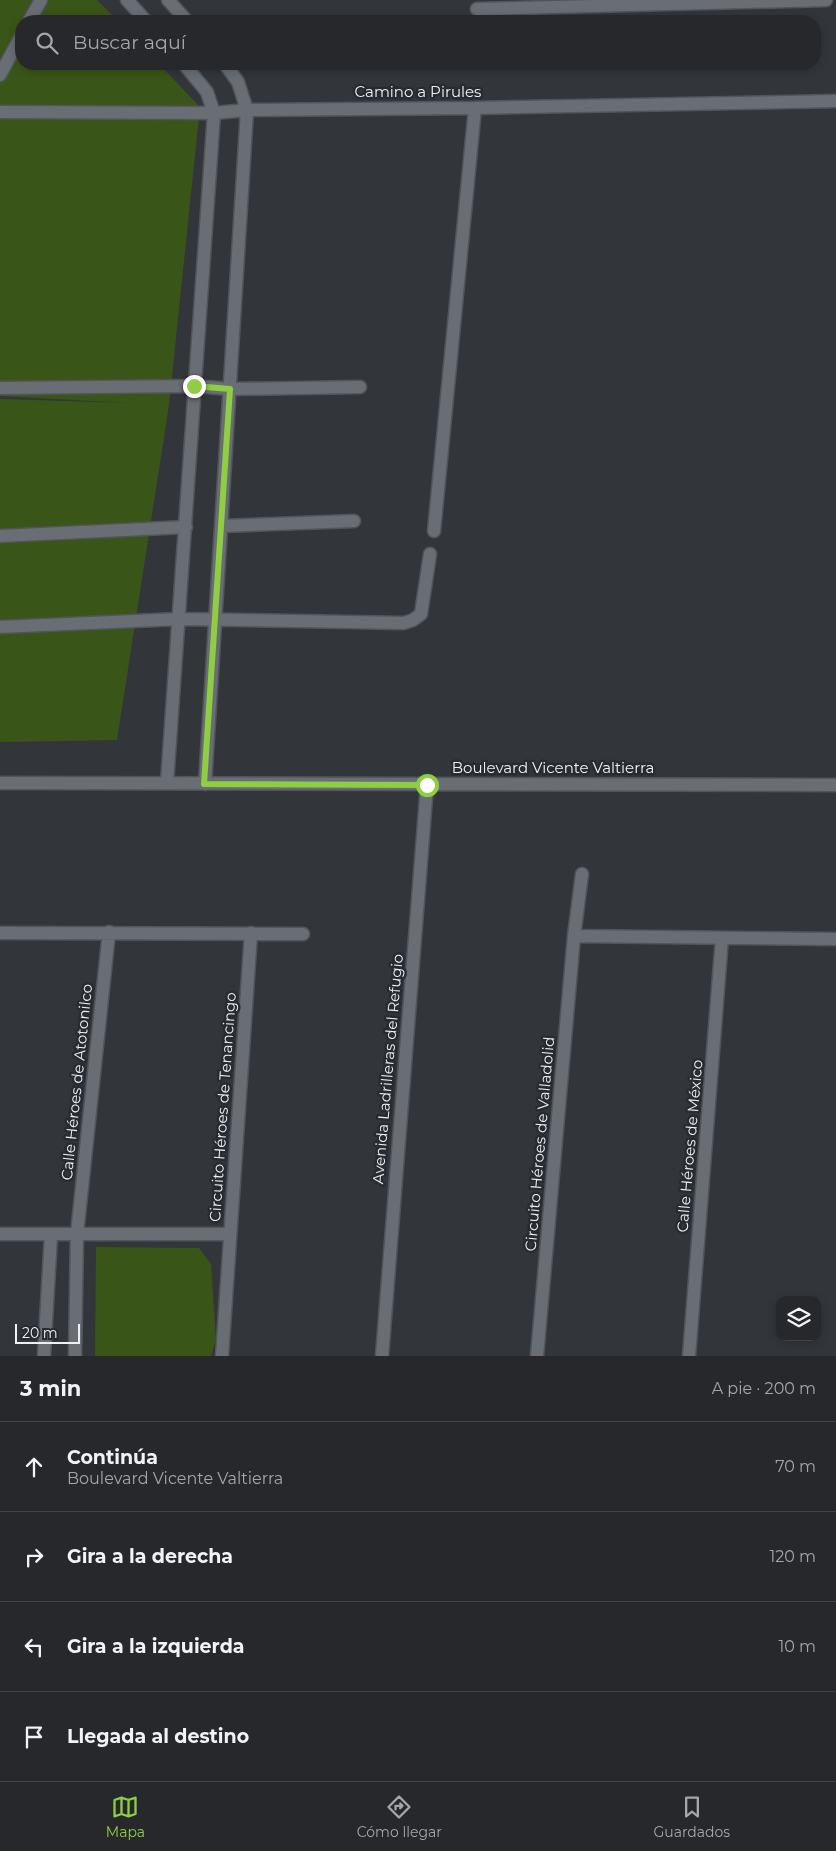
<!DOCTYPE html>
<html lang="es">
<head>
<meta charset="utf-8">
<style>
  body { margin:0; font-family:Montserrat,sans-serif; background:#323438; color:#f1f3f6 }
  .controls { position:absolute; right:15px; bottom:15px; display:grid; overflow:hidden; border-radius:10px; box-shadow:0 2px 8px #0003 }
  .controls button { width:45px; height:45px; display:grid; place-items:center; padding:0; border:0; border-bottom:1px solid #424448; background:#26282c; color:#f1f3f6; font:25px sans-serif }
  .scale { position:absolute; left:15px; bottom:12px; width:65px; box-sizing:border-box; padding-left:5px; border:2px solid #eef1f4; border-top:0; font-size:14px; line-height:18px; white-space:nowrap; color:#eef1f4; -webkit-text-stroke:4px #282c31; paint-order:stroke }
  .stop { position:absolute; width:15px; height:15px; margin:-11px; border:4px solid #8fcd42; border-radius:50%; background:#fff }
  .stop.end { background:#8fcd42; border-color:#fff; box-shadow:0 1px 5px #0008 }
  .list { margin:0; padding:0; list-style:none }
  h2 { display:flex; justify-content:space-between; align-items:center; height:65px; margin:0; padding:0 20px; font-size:21px }
  h2 small { font-size:16px; font-weight:400; color:#a4a6a9 }
  .list li { display:grid; grid-template-columns:32px 1fr auto; gap:15px; align-items:center; box-sizing:border-box; height:90px; padding:0 20px; border-top:1px solid #424448 }
  .list b { display:block; font-size:19px; white-space:nowrap }
  .list p { margin:0; font-size:16px; white-space:nowrap; color:#a4a6a9 }
  .list em { font-size:16px; font-style:normal; color:#a4a6a9 }
  .icon { flex:none; width:28px; height:28px; fill:none; stroke:currentColor; stroke-width:2; stroke-linecap:round; stroke-linejoin:round }
  .map { position:relative; flex:none; width:836px; height:1356px; overflow:hidden }
  .search { position:absolute; background:#26282c; box-shadow:0 2px 8px #0003; left:15px; right:15px; top:15px; height:55px; display:flex; align-items:center; gap:12px; box-sizing:border-box; padding:0 18px; border-radius:20px; color:#a4a6a9; font-size:19px }
  .sheet { height:425px; background:#26282c }
  nav { display:flex; justify-content:space-around; align-items:center; box-sizing:border-box; height:70px; border-top:1px solid #424448; background:#26282c; font-size:14px; color:#a4a6a9 }
  nav a { display:grid; justify-items:center; gap:2px }
  nav .on { color:#8fcd42 }
  .map>svg:first-child { display:block }
  .green { fill:#395517 }
  .lines { fill:none; stroke-linecap:round; stroke-linejoin:round }
  .street-casing { stroke:#515459; stroke-width:15 }
  .street { stroke:#696e74; stroke-width:12 }
  .route { stroke:#8fcd42; stroke-width:6 }
  .labels { text-anchor:middle; stroke-width:5; stroke-linejoin:round; paint-order:stroke }
  .street-label { font-size:15px; fill:#eef1f4; stroke:#282c31 }
</style>
</head>
<body>
<div class="map">
<svg width="836" height="1356" viewBox="0 0 836 1356">
  <rect width="100%" height="100%" fill="#32363b"/>
  <path class="green" d="M0,0H97L118,21H21V64H159L200,107L169,405L117,740L0,742V399L130,403L0,396Z
    M96,1247L199,1248L211,1264L216,1340L211,1356H95Z"/>
  <g class="lines">
    <defs>
      <path id="street" d="M127,0L146,21
        M168,0L187,21
        M477,9L826,0
        M29,21L41,0
        M0,75L21,36
        M0,112L214,113L247,110L475,108L836,101
        M0,388L194,386L230,389L360,387
        M221,526L354,521
        M434,531L475,108
        M0,536L186,527
        M0,627L179,619L404,623L413,620L421,614L430,554
        M0,783L836,785
        M167,783L214,113L207,92L184,64
        M205,784L247,110L238,82L225,64
        M0,933L303,934
        M574,936L836,939
        M0,1234H230
        M44,1356L51,1235
        M75,1356L77,1234L109,932
        M222,1356L251,933
        M382,1356L427,785
        M537,1356L574,936L582,874
        M689,1356L722,938"/>
    </defs>
    <use href="#street" class="street-casing"/>
    <use href="#street" class="street"/>
  </g>
  <g class="lines">
    <path class="route" d="M194,386L230,389L204,784L427,785"/>
  </g>
  <g class="labels">
    <g class="street-label">
      <text x="418" y="97">Camino a Pirules</text>
      <text x="553" y="773">Boulevard Vicente Valtierra</text>
      <text transform="translate(388 1069) rotate(-85)" y="5">Avenida Ladrilleras del Refugio</text>
      <text transform="translate(77 1082) rotate(-84)" y="5">Calle Héroes de Atotonilco</text>
      <text transform="translate(223 1107) rotate(-86)" y="5">Circuito Héroes de Tenancingo</text>
      <text transform="translate(540 1144) rotate(-85)" y="5">Circuito Héroes de Valladolid</text>
      <text transform="translate(690 1146) rotate(-85)" y="5">Calle Héroes de México</text>
    </g>
  </g>
</svg>
<div class="controls">
<button><svg class="icon" aria-label="layers" viewBox="0 0 24 24"><path d="M12 4l9 5-9 5-9-5zM3 14l9 5 9-5"/></svg></button>
</div>
<div class="scale">20 m</div>
<div class="stop" style="left:427px;top:785px"></div>
<div class="stop end" style="left:194px;top:386px"></div>
<div class="search"><svg class="icon" aria-label="search" viewBox="0 0 24 24"><circle cx="10" cy="10" r="6"/><path d="M15 15l6 6"/></svg>Buscar aquí</div>
</div>
<section class="sheet">
<h2>3 min<small>A pie · 200 m</small></h2>
<ul class="list">
<li><svg class="icon" aria-label="ahead" viewBox="0 0 24 24"><path d="M12 20V5M6 11l6-6 6 6"/></svg><div><b>Continúa</b><p>Boulevard Vicente Valtierra</p></div><em>70 m</em></li>
<li><svg class="icon" aria-label="right" viewBox="0 0 24 24"><path d="M7 20v-9h11M14 6l5 5-5 5"/></svg><div><b>Gira a la derecha</b></div><em>120 m</em></li>
<li><svg class="icon" aria-label="left" viewBox="0 0 24 24"><path d="M17 20v-9H6M10 6l-5 5 5 5"/></svg><div><b>Gira a la izquierda</b></div><em>10 m</em></li>
<li><svg class="icon" aria-label="arrive" viewBox="0 0 24 24"><path d="M6 21V4h12l-3 4 3 4H6"/></svg><div><b>Llegada al destino</b></div></li>
</ul>
</section>
<nav>
<a class="on"><svg class="icon" aria-label="map" viewBox="0 0 24 24"><path d="M3 6l6-2 6 2 6-2v14l-6 2-6-2-6 2zM9 4v14M15 6v14"/></svg>Mapa</a>
<a><svg class="icon" aria-label="directions" viewBox="0 0 24 24"><path d="M12 3l9 9-9 9-9-9zM9 14v-3h6M13 9l2 2-2 2"/></svg>Cómo llegar</a>
<a><svg class="icon" aria-label="saved" viewBox="0 0 24 24"><path d="M7 4h10v16l-5-4-5 4z"/></svg>Guardados</a>
</nav>
</body>
</html>
